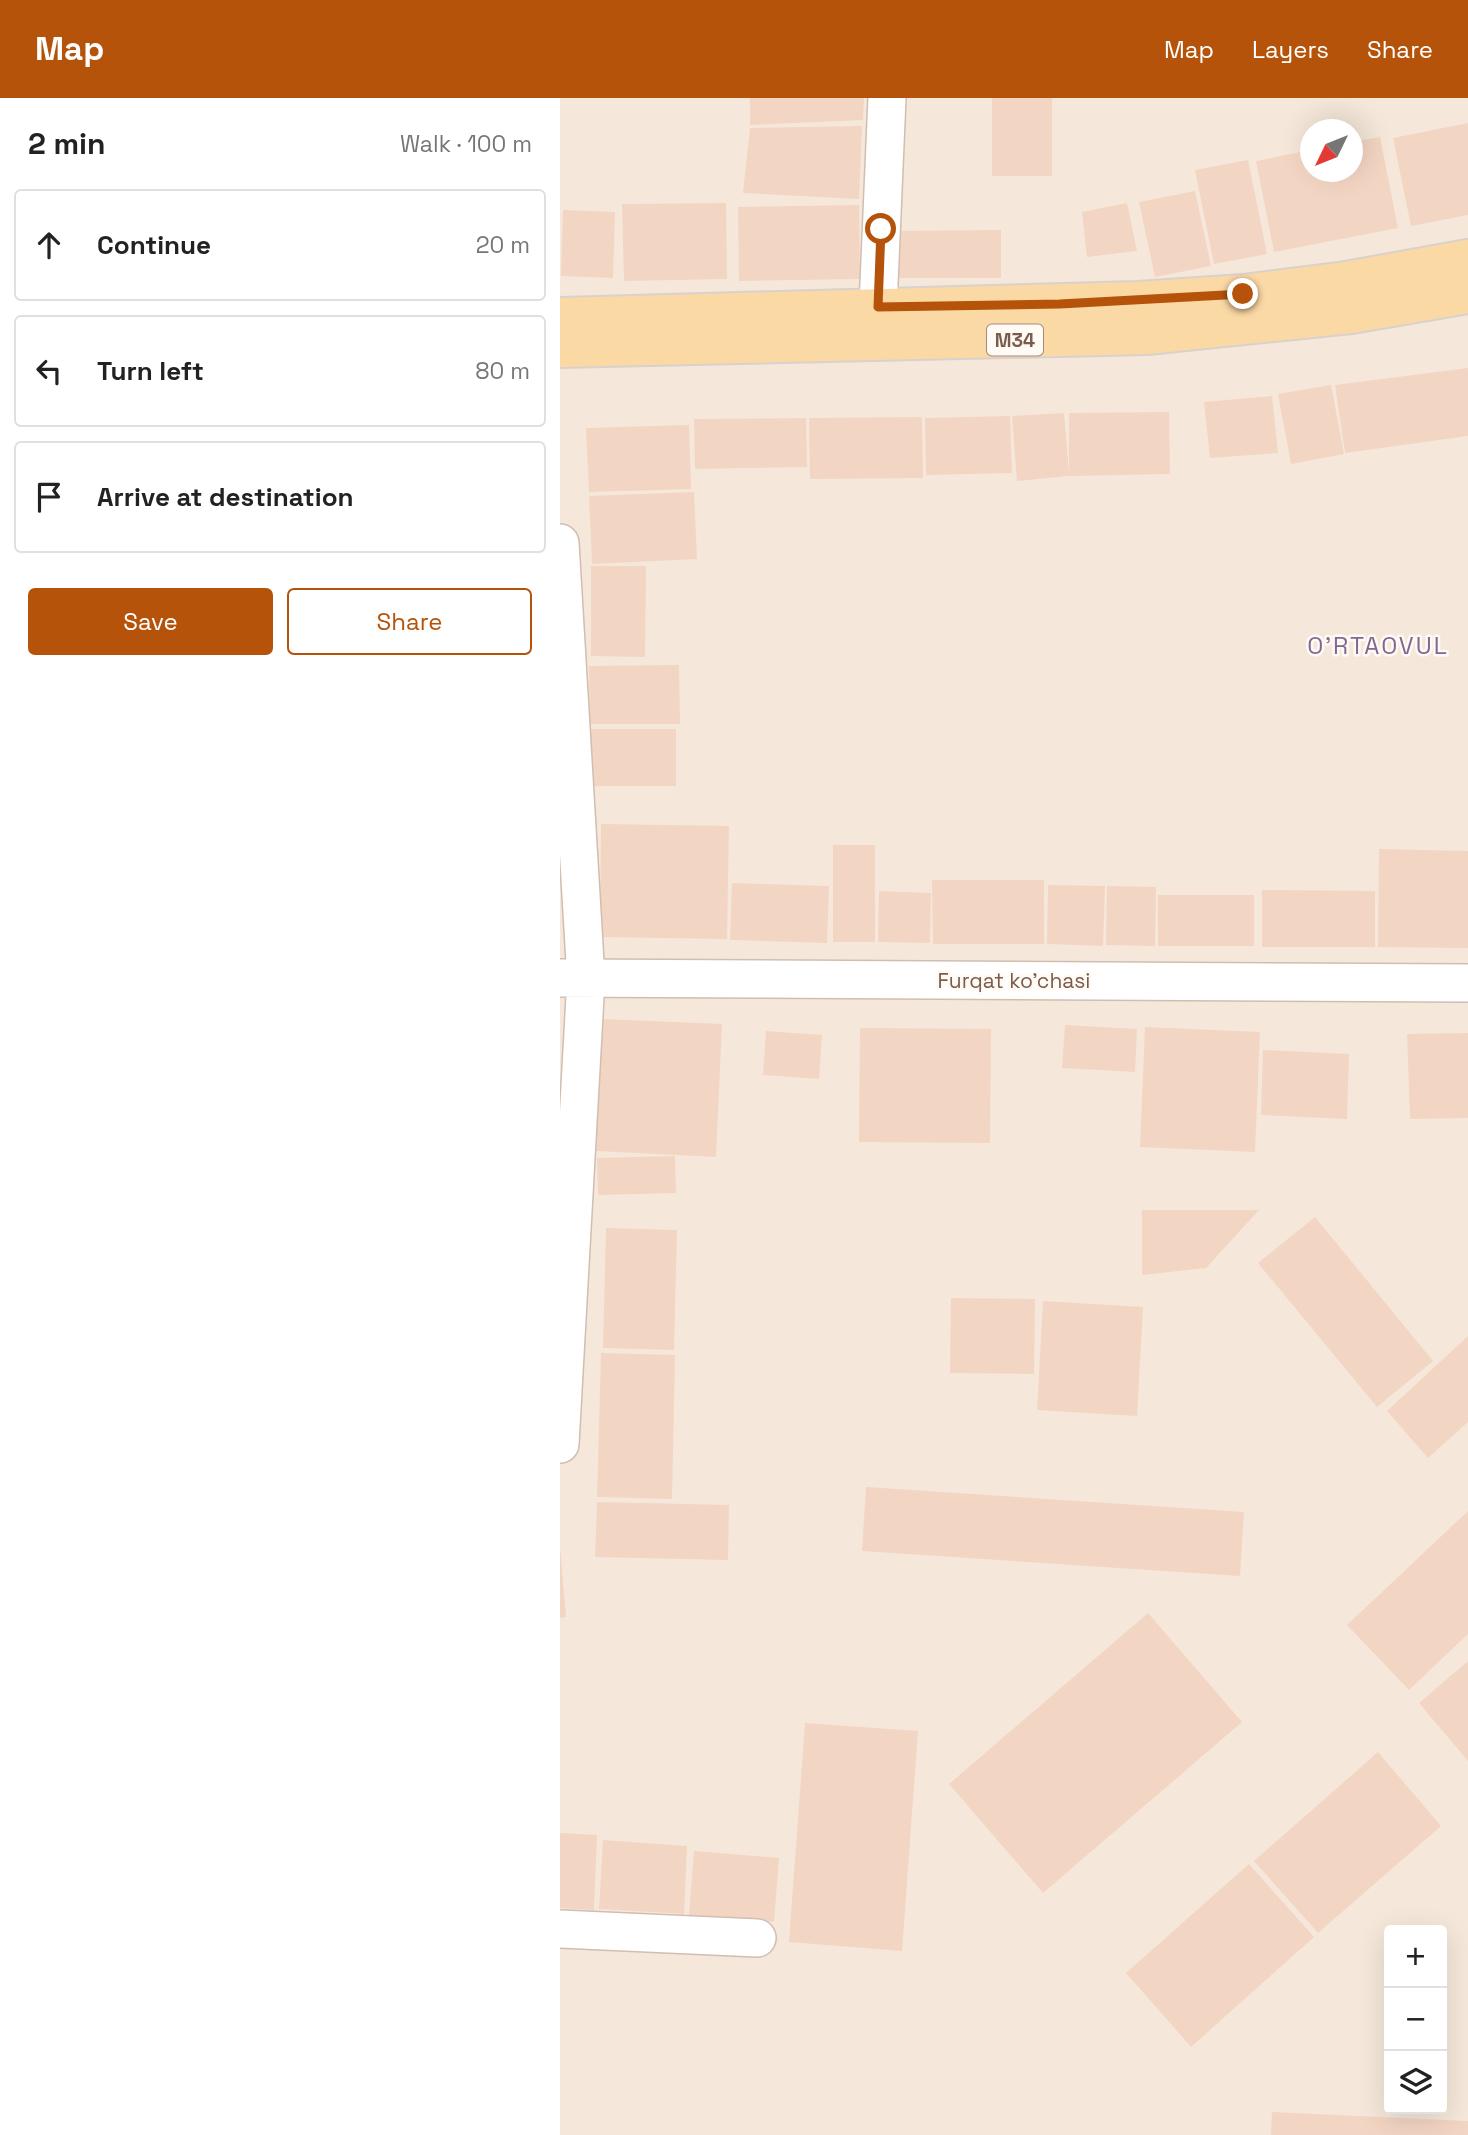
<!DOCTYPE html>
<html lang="en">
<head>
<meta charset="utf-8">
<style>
  body { margin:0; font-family:"Space Grotesk",sans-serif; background:#f6f6f6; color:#222 }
  .controls { position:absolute; right:21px; bottom:21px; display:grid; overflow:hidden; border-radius:7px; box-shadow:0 7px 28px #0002 }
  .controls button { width:63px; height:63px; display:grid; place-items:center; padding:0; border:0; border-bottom:2px solid #e0e0e0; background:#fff; color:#222; font:35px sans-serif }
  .compass { position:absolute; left:740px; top:21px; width:63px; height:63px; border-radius:50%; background:#fff; box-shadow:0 7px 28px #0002; rotate:227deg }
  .stop { position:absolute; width:21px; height:21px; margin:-16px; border:5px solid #b45309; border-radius:50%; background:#fff }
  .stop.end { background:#b45309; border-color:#fff; box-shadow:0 2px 7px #0008 }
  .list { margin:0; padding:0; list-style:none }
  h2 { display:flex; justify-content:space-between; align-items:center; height:91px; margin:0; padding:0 28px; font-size:30px }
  h2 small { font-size:23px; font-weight:400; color:#767676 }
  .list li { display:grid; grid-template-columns:46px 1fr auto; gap:21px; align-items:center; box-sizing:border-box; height:112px; margin:0 14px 14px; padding:0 14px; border:2px solid #e0e0e0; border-radius:7px }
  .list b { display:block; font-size:26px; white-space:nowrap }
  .list em { font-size:23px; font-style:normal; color:#767676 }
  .actions { display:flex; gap:14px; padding:21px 28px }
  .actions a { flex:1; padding:16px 0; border:2px solid #b45309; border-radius:7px; text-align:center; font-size:24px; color:#b45309 }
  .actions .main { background:#b45309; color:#fff }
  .icon { flex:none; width:38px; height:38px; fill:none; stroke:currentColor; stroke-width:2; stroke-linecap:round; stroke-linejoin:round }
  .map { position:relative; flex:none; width:908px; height:2037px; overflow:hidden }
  header { display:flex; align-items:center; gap:42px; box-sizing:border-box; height:98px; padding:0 35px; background:#b45309; color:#fff }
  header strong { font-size:33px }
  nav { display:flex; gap:38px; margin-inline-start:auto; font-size:24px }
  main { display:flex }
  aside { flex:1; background:#fff }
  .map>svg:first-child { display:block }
  .residential { fill:#f5e8da; fill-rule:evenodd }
  .building { fill:#f3d5c3 }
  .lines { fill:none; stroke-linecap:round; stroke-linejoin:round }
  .minor-casing { stroke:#d1beb0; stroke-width:40 }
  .major-casing { stroke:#dad1cd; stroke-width:42 }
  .minor { stroke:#fff; stroke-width:37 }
  .major { stroke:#fbd9a5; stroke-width:38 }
  .route { stroke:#b45309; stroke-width:9 }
  .labels { text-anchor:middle; stroke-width:5; stroke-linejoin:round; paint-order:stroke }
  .shield { fill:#fffaf3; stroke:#a28b7f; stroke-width:2 }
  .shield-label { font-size:19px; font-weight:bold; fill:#7a5c4d }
  .street-label { font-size:21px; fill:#7a5c4d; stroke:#fffaf3 }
  .quarter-label { font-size:24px; letter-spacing:2px; fill:#846695; stroke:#fffaf3 }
</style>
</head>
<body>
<header>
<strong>Map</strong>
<nav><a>Map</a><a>Layers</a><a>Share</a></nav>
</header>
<main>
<aside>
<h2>2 min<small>Walk · 100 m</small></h2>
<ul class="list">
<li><svg class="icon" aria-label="ahead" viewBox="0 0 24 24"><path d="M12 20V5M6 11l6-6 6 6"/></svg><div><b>Continue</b></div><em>20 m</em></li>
<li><svg class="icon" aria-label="left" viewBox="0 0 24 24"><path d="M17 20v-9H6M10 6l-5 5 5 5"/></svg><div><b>Turn left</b></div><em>80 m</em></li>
<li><svg class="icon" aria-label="arrive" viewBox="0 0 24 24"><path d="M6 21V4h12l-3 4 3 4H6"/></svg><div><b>Arrive at destination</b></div></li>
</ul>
<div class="actions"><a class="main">Save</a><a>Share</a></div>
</aside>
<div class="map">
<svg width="908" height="2037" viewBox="0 0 908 2037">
  <rect width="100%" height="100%" fill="#fdf6ec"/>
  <path class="residential" d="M0,0H908V2037H0ZM750,32H792V74H750ZM829,1832H882V2011H829Z"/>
  <path class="building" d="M190,0H304L303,22L190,27Z
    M432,0H492V78H432Z
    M908,25V117L851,128L833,40Z
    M302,28L299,101L183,95L190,30Z
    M820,39L838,130L714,154L696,63L750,52V74H792V44Z
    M688,62L707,156L654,166L635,72Z
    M635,93L651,168L595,179L579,104Z
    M166,105L167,181L64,183L62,106Z
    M567,105L577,153L527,159L522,114Z
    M299,107L300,181L179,183L178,109Z
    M3,112L55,114L53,180L1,178Z
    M441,132V180H334L333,133Z
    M908,270V338L785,355L775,287Z
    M771,287L784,356L731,366L718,296Z
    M712,298L718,355L650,360L644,304Z
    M609,314L610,376L509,378L457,383L452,318L504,315L509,375V315Z
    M450,318L452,375L366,377L365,320Z
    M362,319L363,380L250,381L249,320Z
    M246,320L247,369L135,371L134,321Z
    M129,327L131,391L29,394L26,330Z
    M134,394L137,461L32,466L29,398Z
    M31,468H86L85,559L31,558Z
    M119,567L120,626H30L29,568Z
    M31,631H116V688H30Z
    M41,726L169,728L167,841L40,839Z
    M273,747H315V844H273Z
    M819,751L908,753V850L818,849Z
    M372,782H484V846H373Z
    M172,785L269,788L267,845L170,842Z
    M488,787L545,788L543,848L487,846Z
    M547,788L596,789L595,848L546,847Z
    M702,792L815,793V849H702Z
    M319,793L371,795L370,845L318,844Z
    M598,797H694V848H598Z
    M42,921L162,926L156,1059L36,1053Z
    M505,927L577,931L575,974L502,970Z
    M585,929L700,934L695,1054L580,1049Z
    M300,930L431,931L430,1045L299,1044Z
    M206,933L262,937L259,981L203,977Z
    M908,935V1020L850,1021L847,936Z
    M703,952L789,956L787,1021L701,1017Z
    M115,1058L116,1095L38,1097L37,1060Z
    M582,1112H699L646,1170L582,1177Z
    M755,1119L873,1263L817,1309L698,1165Z
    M46,1130L117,1132L114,1252L43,1250Z
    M391,1200L475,1201L474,1276L390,1275Z
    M483,1203L583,1209L577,1318L477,1312Z
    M908,1238V1324L868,1360L827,1313Z
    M41,1255L115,1257L112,1401L37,1399Z
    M306,1389L684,1414L680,1478L302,1453Z
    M37,1404L169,1407L168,1462L35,1459Z
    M908,1413V1536L849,1592L787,1527Z
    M0,1449L6,1519L0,1520Z
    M588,1515L682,1624L483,1795L389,1686Z
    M908,1563V1663L859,1605Z
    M245,1625L358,1633L342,1853L229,1844Z
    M818,1654L881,1728L758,1835L694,1763Z
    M0,1735L37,1737L34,1812L0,1810Z
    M43,1742L127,1748L124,1816L39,1811Z
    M134,1753L219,1760L214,1824L129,1817Z
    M689,1766L754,1839L631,1949L566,1875Z
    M712,2014L908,2023V2037H711Z"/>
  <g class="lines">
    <defs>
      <path id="minor" d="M318,209L327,0
        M0,445L26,881L0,1346
        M0,880L908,885
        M0,1831L197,1840"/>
      <path id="major" d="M0,219L578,203L683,196L786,183L908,161
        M0,250L587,237L791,216L908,196"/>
    </defs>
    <use href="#minor" class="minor-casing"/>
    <use href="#major" class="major-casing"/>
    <use href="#minor" class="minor"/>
    <use href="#major" class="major"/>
  </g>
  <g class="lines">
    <path class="route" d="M321,131L318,209L500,206L683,196"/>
  </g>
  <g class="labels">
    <rect class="shield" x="427" y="226.5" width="56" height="31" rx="5"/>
    <g class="shield-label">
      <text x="455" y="249">M34</text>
    </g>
    <g class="street-label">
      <text x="454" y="890">Furqat ko'chasi</text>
    </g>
    <g class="quarter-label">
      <text x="818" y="556">O'RTAOVUL</text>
    </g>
  </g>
</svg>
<div class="controls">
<button>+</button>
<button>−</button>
<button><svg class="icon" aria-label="layers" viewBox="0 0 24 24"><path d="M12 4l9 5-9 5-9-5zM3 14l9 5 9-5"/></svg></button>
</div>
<svg class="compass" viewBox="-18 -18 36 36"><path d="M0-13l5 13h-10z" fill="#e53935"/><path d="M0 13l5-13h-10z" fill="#767676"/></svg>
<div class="stop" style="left:321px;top:131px"></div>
<div class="stop end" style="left:683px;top:196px"></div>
</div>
</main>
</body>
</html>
